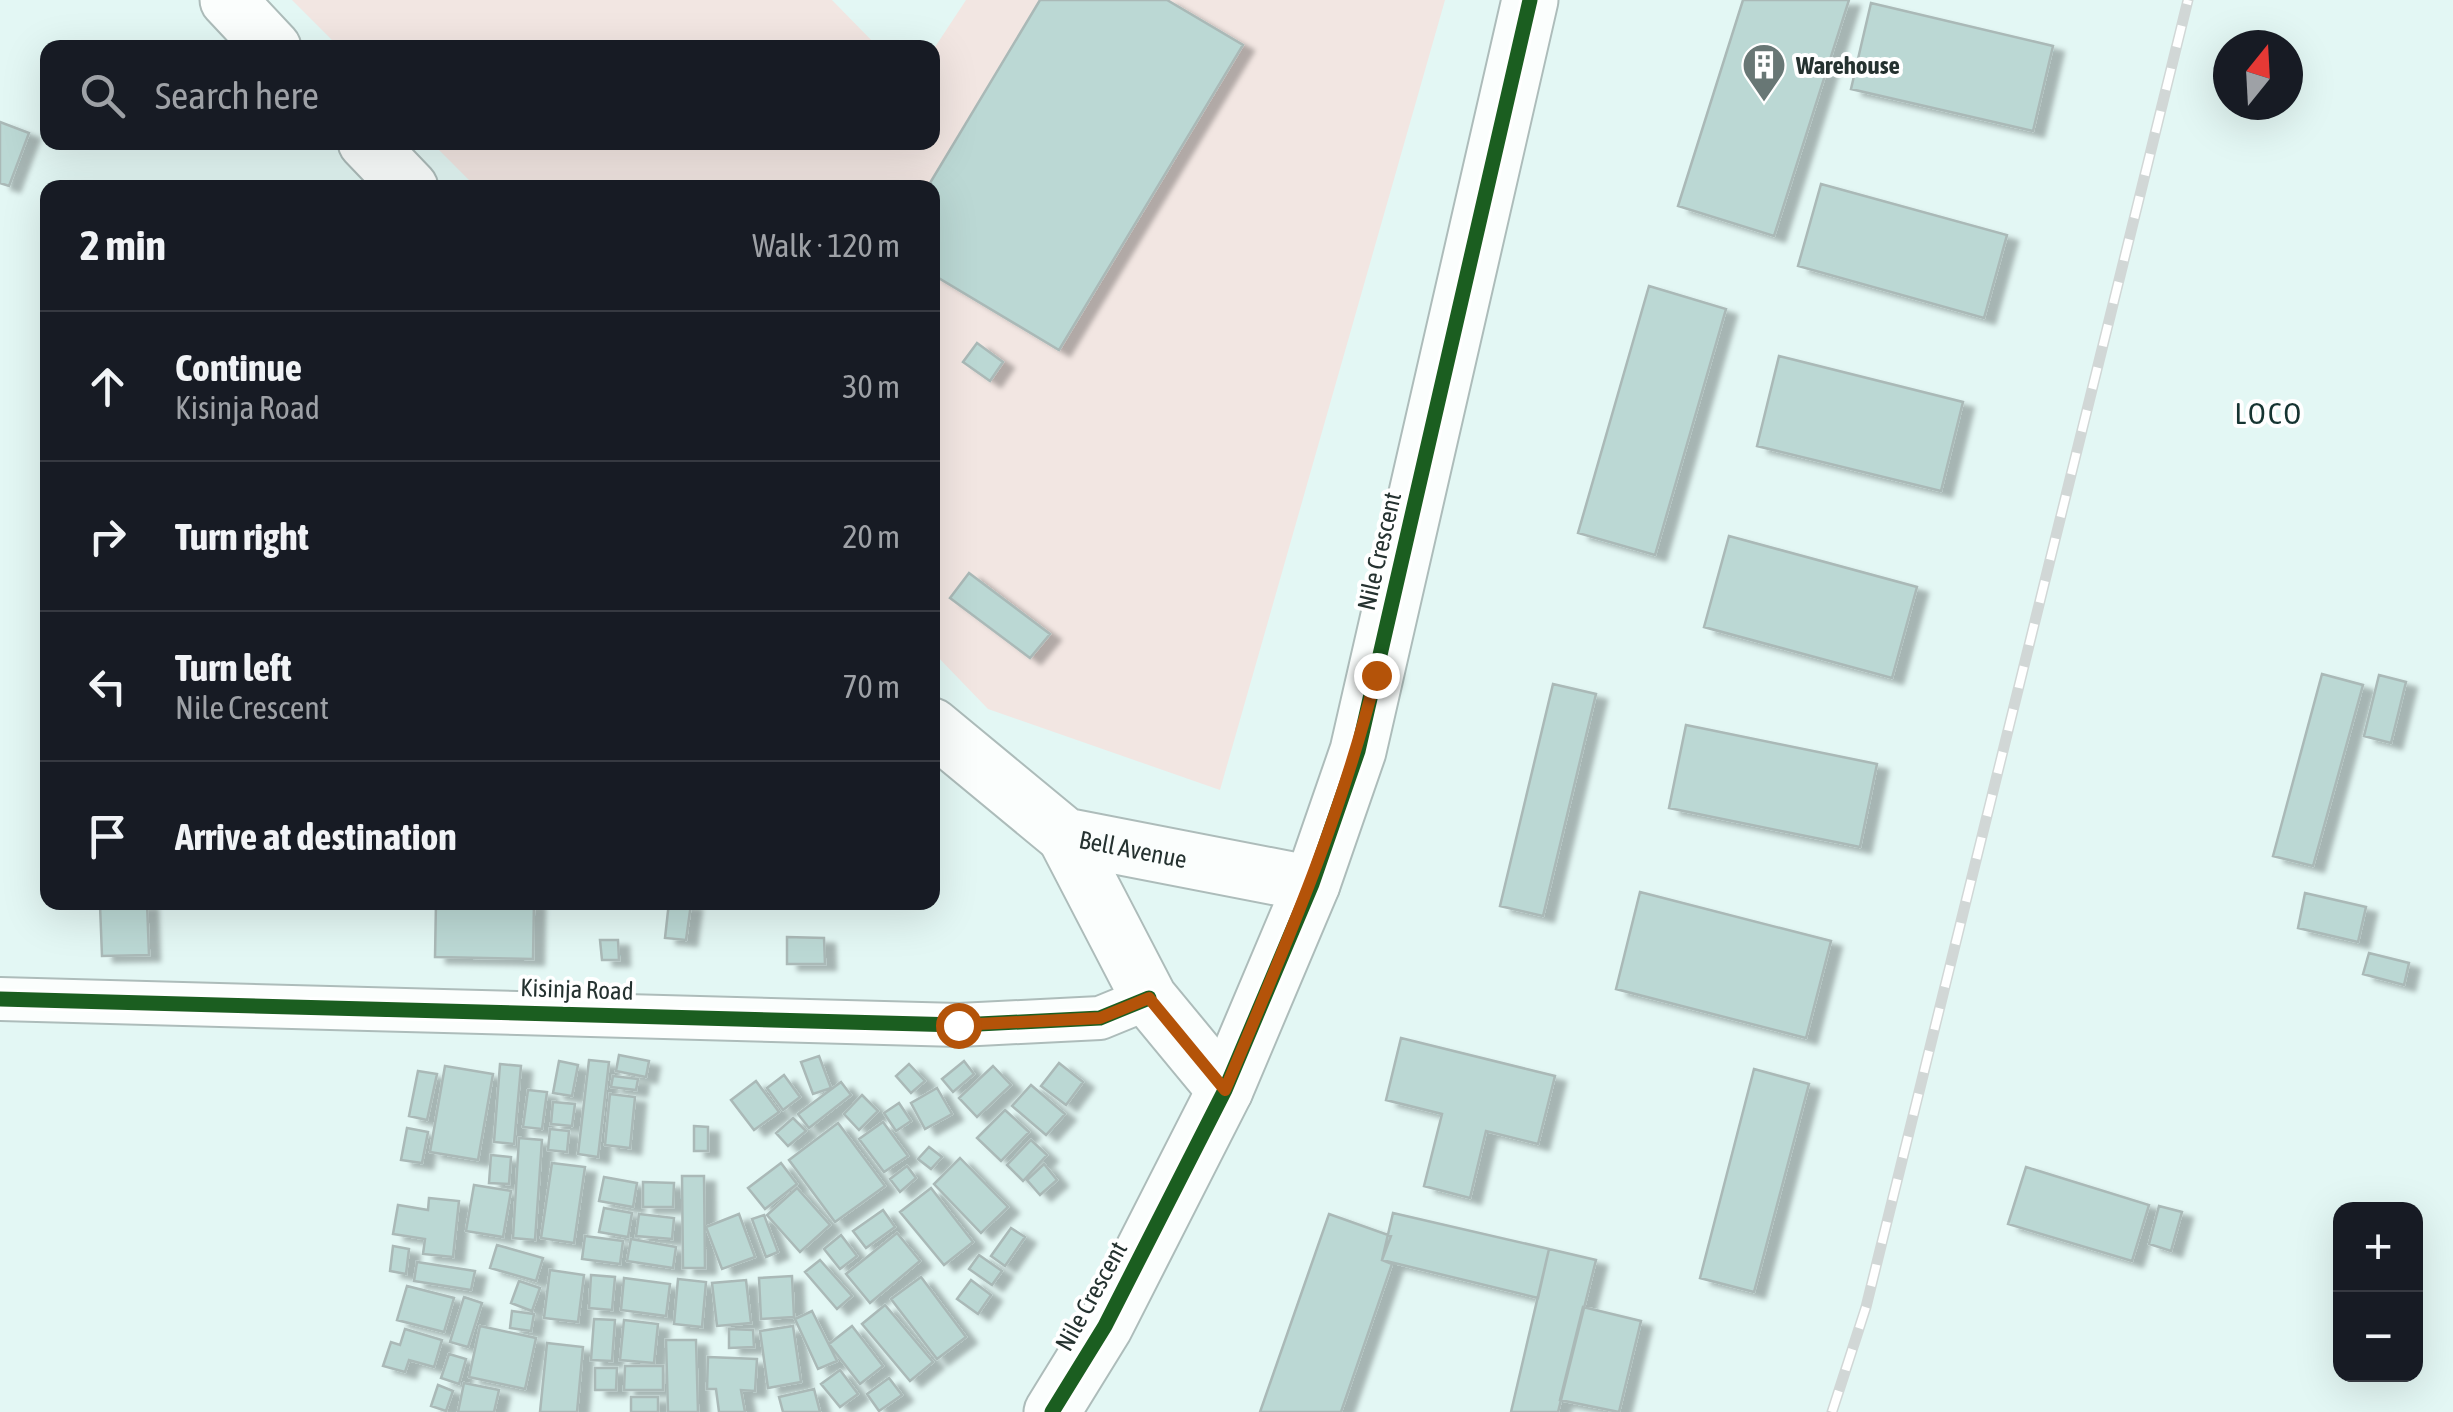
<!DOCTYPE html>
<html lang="en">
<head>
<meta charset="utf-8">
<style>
  body { margin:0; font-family:"Asap Condensed",sans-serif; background:#20242c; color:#f1f3f6 }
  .controls { position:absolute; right:30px; bottom:30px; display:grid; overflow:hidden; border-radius:20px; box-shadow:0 10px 40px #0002 }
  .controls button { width:90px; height:90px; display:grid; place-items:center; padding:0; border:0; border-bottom:2px solid #363941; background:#171b24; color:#f1f3f6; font:50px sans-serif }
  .compass { position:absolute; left:2213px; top:30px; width:90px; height:90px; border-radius:50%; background:#171b24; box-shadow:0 10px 40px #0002; rotate:18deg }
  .stop { position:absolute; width:30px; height:30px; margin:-22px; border:8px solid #b45309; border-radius:50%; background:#fff }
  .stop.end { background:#b45309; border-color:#fff; box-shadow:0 2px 10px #0008 }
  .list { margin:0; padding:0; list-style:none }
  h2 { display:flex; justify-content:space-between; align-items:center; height:130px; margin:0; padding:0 40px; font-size:42px }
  h2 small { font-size:32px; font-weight:400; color:#9ea1a6 }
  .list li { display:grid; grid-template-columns:65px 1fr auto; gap:30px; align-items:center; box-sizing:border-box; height:150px; padding:0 40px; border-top:2px solid #363941 }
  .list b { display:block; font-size:38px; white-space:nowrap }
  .list p { margin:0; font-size:32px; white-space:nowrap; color:#9ea1a6 }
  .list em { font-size:32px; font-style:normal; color:#9ea1a6 }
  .icon { flex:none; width:55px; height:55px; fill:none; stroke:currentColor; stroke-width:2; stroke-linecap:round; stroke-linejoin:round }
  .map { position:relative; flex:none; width:2453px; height:1412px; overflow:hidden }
  .search { position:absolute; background:#171b24; box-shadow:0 10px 40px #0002; left:40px; top:40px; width:900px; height:110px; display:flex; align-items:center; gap:25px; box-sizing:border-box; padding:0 35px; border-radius:20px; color:#9ea1a6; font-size:38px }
  .panel { position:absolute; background:#171b24; box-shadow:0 10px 40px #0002; left:40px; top:180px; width:900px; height:730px; border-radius:20px }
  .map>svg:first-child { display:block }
  .green { fill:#f2e6e2 }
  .building { fill:#bbd8d4; stroke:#aab9b7; stroke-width:2.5; filter:url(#shadow) }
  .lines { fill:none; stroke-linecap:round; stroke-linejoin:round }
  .street-casing { stroke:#adbcba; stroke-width:46 }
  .secondary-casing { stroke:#adbcba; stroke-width:59 }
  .street { stroke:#fbfefd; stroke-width:42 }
  .secondary { stroke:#fbfefd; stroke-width:55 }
  .rail-casing { stroke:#d1d7d6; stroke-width:11 }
  .rail { stroke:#fff; stroke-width:8; stroke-dasharray:22; stroke-linecap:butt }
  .cycleway-casing { stroke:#fff; stroke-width:21 }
  .cycleway { stroke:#1b5e20; stroke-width:15 }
  .route { stroke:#b45309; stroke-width:12 }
  .labels { text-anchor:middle; stroke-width:8; stroke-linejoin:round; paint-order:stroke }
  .poi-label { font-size:25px; font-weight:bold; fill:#253230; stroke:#fff; text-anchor:start }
  .street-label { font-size:25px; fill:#253230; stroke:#fff }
  .quarter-label { font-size:30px; letter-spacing:2.5px; fill:#153431; stroke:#fff }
</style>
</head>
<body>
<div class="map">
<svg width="2453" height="1412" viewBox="0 0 2453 1412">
  <defs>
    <filter id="shadow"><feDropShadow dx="11" dy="6" stdDeviation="2.5" flood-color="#0004"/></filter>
  </defs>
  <rect width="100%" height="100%" fill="#e3f7f4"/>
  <path class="green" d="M292,0H832L878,47H339Z
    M966,0H1445L1220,790L988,709L933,652L932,188L476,187L432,143L932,142L933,50Z"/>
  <path class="building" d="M1040,0H1167L1243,45L1059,350L932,274V188H927Z
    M1743,0H1849L1774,236L1678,206Z
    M1871,3L2053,46L2033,131L1851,89Z
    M0,122L29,133L9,186L0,183Z
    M1821,184L2007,235L1984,318L1798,266Z
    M1649,286L1726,309L1655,555L1578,533Z
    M977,343L1003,362L990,381L963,362Z
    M1779,356L1963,402L1941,491L1757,446Z
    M1729,536L1917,587L1892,678L1704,627Z
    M969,573L1050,634L1030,658L950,598Z
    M2322,674L2363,685L2313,866L2273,856Z
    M2379,675L2406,682L2391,743L2364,736Z
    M1553,684L1596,694L1543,916L1500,906Z
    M1686,725L1877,764L1860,847L1669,808Z
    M1640,892L1831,941L1806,1038L1616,989Z
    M2305,893L2366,907L2358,942L2298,928Z
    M436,902H534L533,959L435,957Z
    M669,902L691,904L686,940L665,938Z
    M147,903L149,955L102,956L100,905Z
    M787,937L824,938L825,964H787Z
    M600,940H618L619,960H602Z
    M2369,953L2409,963L2404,985L2363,974Z
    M1401,1038L1555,1076L1538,1144L1486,1131L1470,1198L1424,1186L1442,1114L1386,1100Z
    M619,1055L649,1061L646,1077L616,1071Z
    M819,1056L831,1088L813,1094L801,1062Z
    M589,1060L609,1062L598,1157L578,1154Z
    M559,1061L578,1065L572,1096L553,1093Z
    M964,1061L974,1074L953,1092L942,1079Z
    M1059,1063L1083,1082L1066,1105L1041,1086Z
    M500,1064L521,1066L514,1144L494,1142Z
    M909,1064L925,1081L911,1093L896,1076Z
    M445,1066L493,1074L478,1160L430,1152Z
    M993,1066L1011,1085L977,1117L959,1098Z
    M1754,1069L1809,1084L1754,1292L1700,1278Z
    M418,1071L437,1074L427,1120L409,1116Z
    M784,1075L800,1097L783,1110L767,1088Z
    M613,1076L638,1079L636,1090L611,1087Z
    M756,1081L779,1112L754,1130L731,1100Z
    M841,1082L851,1095L809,1128L798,1114Z
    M1031,1085L1065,1114L1046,1135L1012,1106Z
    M937,1088L952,1114L925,1129L911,1103Z
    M528,1090L547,1092L542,1129L523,1127Z
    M610,1094L635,1097L630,1148L605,1145Z
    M862,1095L878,1111L859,1130L844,1114Z
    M553,1102L575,1104L572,1126L551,1124Z
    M899,1103L911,1121L896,1131L884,1113Z
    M1005,1110L1029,1132L1001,1161L977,1138Z
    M793,1118L806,1131L788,1146L776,1133Z
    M883,1122L908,1156L884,1172L859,1139Z
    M838,1123L885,1186L835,1222L789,1160Z
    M694,1126L708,1127V1151H694Z
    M407,1128L428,1132L422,1163L401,1160Z
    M550,1129L569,1131L567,1152L548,1150Z
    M519,1138L542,1140L535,1240L513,1238Z
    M1031,1140L1047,1155L1023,1181L1007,1165Z
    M929,1147L942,1157L931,1169L918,1159Z
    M491,1155L511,1157L509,1184L489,1183Z
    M960,1158L1008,1207L981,1233L934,1184Z
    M552,1163L585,1167L574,1243L541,1238Z
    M781,1163L797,1184L765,1209L748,1188Z
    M1044,1164L1057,1180L1040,1195L1027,1180Z
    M907,1166L916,1178L900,1192L890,1179Z
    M2026,1167L2149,1205L2132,1261L2008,1224Z
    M682,1176H704L705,1268H683Z
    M604,1177L637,1183L633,1207L599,1201Z
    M643,1182L674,1183L673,1207H643Z
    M474,1185L511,1191L503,1237L466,1231Z
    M797,1188L830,1225L800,1252L767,1215Z
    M931,1188L973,1242L944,1265L900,1212Z
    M429,1198L459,1201L453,1257L423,1254L425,1239L393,1234L398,1205L428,1210Z
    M2159,1206L2182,1212L2171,1251L2149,1244Z
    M604,1208L632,1213L628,1237L599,1232Z
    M883,1210L895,1227L866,1248L853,1231Z
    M1393,1213L1549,1249L1538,1298L1382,1260Z
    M639,1214L674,1218L672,1239L636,1236Z
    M739,1214L755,1257L722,1269L706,1227Z
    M1329,1214L1391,1236L1382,1260L1392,1264L1341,1412H1260Z
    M764,1215L778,1252L766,1257L752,1219Z
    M1011,1228L1025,1237L1005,1266L991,1256Z
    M897,1233L920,1261L870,1303L846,1274Z
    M841,1235L857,1256L840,1269L824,1249Z
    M585,1236L623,1241L620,1264L582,1259Z
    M631,1239L676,1247L673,1268L627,1261Z
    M497,1245L543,1258L536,1281L490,1268Z
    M393,1246L409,1249L406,1274L390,1271Z
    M1549,1249L1596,1260L1558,1412H1511Z
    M979,1255L1002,1271L992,1285L969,1269Z
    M820,1260L852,1296L837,1309L805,1272Z
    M417,1262L475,1271L471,1290L414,1281Z
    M550,1270L584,1275L578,1322L544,1318Z
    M591,1275L615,1277L612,1310L589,1308Z
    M792,1276L794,1317L761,1319L759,1278Z
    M921,1277L966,1337L937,1359L891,1299Z
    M624,1278L670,1284L666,1316L621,1310Z
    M678,1279L706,1282L702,1327L674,1324Z
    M746,1280L751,1323L717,1326L712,1283Z
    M971,1280L991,1295L978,1314L957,1299Z
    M519,1281L540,1288L532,1311L511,1303Z
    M407,1286L454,1298L444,1332L397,1320Z
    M464,1297L482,1303L468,1347L450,1342Z
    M885,1305L933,1362L910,1381L862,1324Z
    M1583,1307L1641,1321L1619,1412L1560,1400Z
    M512,1311L534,1314L531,1331L510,1328Z
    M812,1311L837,1361L818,1369L795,1319Z
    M594,1319L615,1320L612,1361L591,1360Z
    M624,1320L658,1324L654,1363L620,1360Z
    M480,1326L536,1338L525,1389L469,1377Z
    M793,1326L801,1382L768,1388L760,1331Z
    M852,1326L883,1366L860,1384L829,1344Z
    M405,1329L442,1340L434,1367L409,1360L405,1372L383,1366L391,1342L400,1345Z
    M729,1329L753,1330L754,1347L729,1348Z
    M666,1340H696L698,1412H668Z
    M547,1343L583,1347L577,1412H540Z
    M449,1354L466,1359L459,1384L441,1378Z
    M708,1357L757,1359L755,1391L741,1390L745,1412H719L716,1389H707Z
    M625,1366H663V1390H624Z
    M595,1368H617L616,1390H595Z
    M840,1370L858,1394L840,1407L821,1384Z
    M889,1378L902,1395L879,1411L867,1394Z
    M464,1383L499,1390L494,1412H458Z
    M438,1385L453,1391L446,1411L431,1406Z
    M814,1389L820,1412H783L779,1397Z
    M631,1397H658V1412H631Z"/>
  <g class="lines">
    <defs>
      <path id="street" d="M0,999L959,1025L1100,1018L1149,998"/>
      <g id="secondary">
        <path d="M228,0L273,48"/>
        <path d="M366,142L410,188"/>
        <path id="s1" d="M932,726L1065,836L1312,884"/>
        <path d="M1065,836L1149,998L1225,1090"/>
        <path d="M1052,1412L1105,1326L1225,1090L1312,884L1358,751L1530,0"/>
      </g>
    </defs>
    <use href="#street" class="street-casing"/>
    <use href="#secondary" class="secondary-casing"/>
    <use href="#street" class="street"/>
    <use href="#secondary" class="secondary"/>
    <defs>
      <path id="rail" d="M1832,1412L1866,1307L2188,0"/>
    </defs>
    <use href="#rail" class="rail-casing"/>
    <use href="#rail" class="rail"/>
    <defs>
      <path id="cycleway" d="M0,999L959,1025L1100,1018L1149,998
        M1052,1412L1105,1326L1225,1090L1312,884L1358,751L1530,0"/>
    </defs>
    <use href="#cycleway" class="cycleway-casing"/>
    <use href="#cycleway" class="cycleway"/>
  </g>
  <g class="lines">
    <path class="route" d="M958,1025L1100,1018L1149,998L1225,1090C1282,954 1341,819 1376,675"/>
  </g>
  <defs>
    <symbol id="building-pin" viewBox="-11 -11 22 30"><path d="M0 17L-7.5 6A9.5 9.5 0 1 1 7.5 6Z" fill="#687775" stroke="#fff"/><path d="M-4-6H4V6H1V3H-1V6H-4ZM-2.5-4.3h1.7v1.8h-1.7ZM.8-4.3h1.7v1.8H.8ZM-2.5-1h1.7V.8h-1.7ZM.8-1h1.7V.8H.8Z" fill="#fff"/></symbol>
  </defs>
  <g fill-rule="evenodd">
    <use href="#building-pin" x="1739" y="40" width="50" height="68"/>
  </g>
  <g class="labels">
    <g class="poi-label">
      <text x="1796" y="74">Warehouse</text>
    </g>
    <g class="street-label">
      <text transform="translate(1379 551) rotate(-77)" y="9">Nile Crescent</text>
      <text dy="9" stroke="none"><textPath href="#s1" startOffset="242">Bell Avenue</textPath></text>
      <text transform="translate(577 989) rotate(2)" y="9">Kisinja Road</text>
      <text transform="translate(1091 1296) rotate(-61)" y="9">Nile Crescent</text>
    </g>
    <g class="quarter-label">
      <text x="2269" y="424">LOCO</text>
    </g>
  </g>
</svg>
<div class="controls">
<button>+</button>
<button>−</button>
</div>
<svg class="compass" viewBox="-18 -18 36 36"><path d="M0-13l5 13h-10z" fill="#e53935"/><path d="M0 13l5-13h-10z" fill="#9ea1a6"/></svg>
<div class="stop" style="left:958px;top:1025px"></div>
<div class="stop end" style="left:1376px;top:675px"></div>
<div class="search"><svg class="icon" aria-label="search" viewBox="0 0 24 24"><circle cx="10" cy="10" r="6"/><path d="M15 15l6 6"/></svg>Search here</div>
<section class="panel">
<h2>2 min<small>Walk · 120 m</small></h2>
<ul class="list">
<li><svg class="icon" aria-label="ahead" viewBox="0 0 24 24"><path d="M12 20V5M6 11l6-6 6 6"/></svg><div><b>Continue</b><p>Kisinja Road</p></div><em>30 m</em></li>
<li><svg class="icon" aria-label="right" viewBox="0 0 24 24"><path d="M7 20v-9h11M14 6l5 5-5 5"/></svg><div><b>Turn right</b></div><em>20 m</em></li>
<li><svg class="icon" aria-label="left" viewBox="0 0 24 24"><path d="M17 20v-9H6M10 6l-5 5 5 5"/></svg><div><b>Turn left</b><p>Nile Crescent</p></div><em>70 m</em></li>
<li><svg class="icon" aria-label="arrive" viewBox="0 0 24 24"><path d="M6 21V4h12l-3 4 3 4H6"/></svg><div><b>Arrive at destination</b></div></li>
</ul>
</section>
</div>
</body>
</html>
